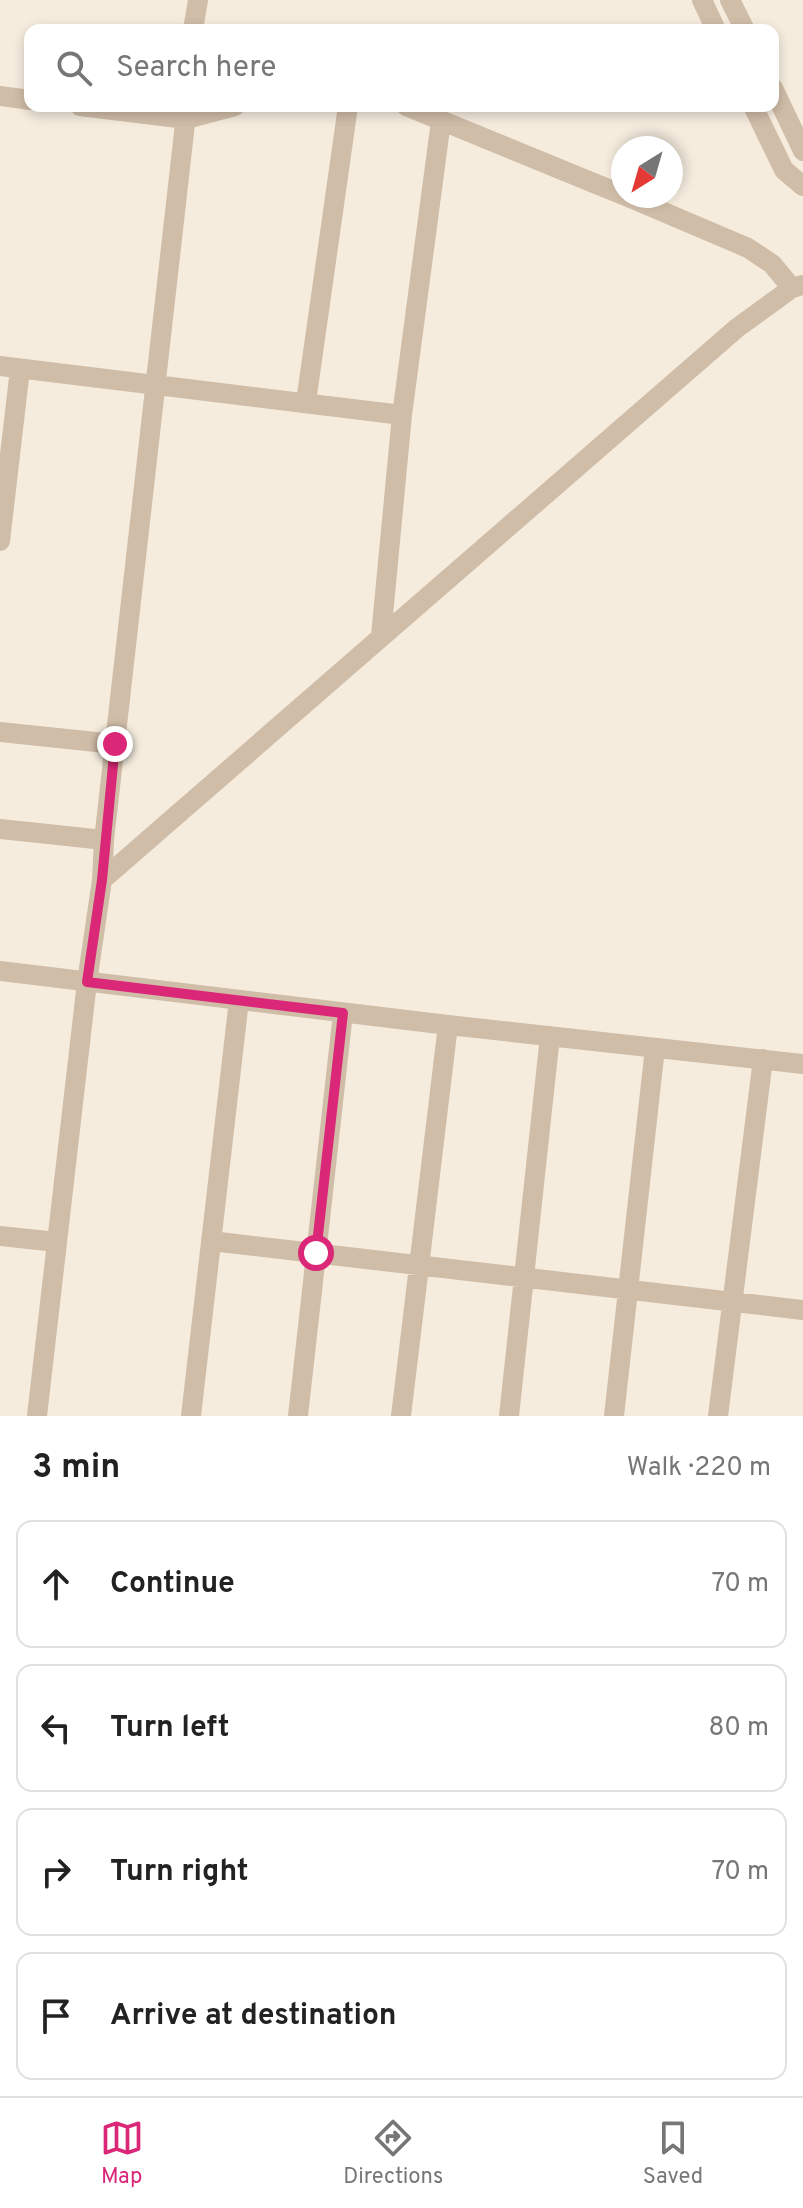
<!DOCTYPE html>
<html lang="en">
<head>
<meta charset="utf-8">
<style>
  body { margin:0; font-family:Overpass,sans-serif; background:#f2f2f2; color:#222 }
  .compass { position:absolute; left:611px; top:136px; width:72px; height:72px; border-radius:50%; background:#fff; box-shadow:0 4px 12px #0003; rotate:217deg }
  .stop { position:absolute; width:24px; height:24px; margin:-18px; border:6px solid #db2777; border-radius:50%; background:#fff }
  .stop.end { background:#db2777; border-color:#fff; box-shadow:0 2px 8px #0008 }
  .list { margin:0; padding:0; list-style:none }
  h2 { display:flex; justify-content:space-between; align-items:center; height:104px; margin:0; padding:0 32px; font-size:34px }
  h2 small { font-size:26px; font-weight:400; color:#767676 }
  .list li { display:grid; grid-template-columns:52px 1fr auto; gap:24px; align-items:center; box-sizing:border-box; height:128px; margin:0 16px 16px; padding:0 16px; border:2px solid #e0e0e0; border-radius:16px }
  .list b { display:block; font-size:30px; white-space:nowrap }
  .list em { font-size:26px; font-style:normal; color:#767676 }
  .icon { flex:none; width:44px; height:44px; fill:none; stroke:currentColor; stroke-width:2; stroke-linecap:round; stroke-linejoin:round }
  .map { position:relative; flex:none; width:803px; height:1416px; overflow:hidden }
  .search { position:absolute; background:#fff; box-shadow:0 4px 12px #0003; left:24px; right:24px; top:24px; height:88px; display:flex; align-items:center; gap:20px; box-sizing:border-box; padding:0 28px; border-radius:16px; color:#767676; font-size:30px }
  .sheet { height:680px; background:#fff }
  nav { display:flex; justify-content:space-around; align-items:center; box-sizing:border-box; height:112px; border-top:2px solid #e0e0e0; background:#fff; font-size:22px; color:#767676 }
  nav a { display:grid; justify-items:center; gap:4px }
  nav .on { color:#db2777 }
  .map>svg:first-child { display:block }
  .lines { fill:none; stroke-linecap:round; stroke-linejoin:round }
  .minor { stroke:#d0bda8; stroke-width:20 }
  .route { stroke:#db2777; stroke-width:10 }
</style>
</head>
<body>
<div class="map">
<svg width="803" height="1416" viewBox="0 0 803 1416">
  <rect width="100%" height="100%" fill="#f5ecde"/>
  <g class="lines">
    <path class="minor" d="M702,0L716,30
      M730,0L745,30
      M193,30L198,0
      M773,88L803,151
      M0,96L30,100
      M80,106L186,119L235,106
      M406,106L623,195
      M753,106L784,170L803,186
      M626,196L748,248L772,264L792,288
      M0,366L402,415
      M306,402L348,106
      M0,541L20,369
      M381,636L402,415L441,121
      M0,732L115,744
      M0,829L104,840
      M102,880L737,328L792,288L803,285
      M0,971L448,1025L803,1064
      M0,1236L57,1242
      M211,1241L803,1310
      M37,1416L87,982L102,880L104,840L187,106
      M191,1416L239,1000
      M298,1416L343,1013
      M401,1416L448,1025
      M509,1416L550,1036
      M614,1416L655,1048
      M718,1416L763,1059"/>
  </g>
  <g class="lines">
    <path class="route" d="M115,744L102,880L87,982L343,1013L316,1253"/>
  </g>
</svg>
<svg class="compass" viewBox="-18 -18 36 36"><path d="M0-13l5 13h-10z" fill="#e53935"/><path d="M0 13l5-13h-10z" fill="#767676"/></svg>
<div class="stop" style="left:316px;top:1253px"></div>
<div class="stop end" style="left:115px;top:744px"></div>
<div class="search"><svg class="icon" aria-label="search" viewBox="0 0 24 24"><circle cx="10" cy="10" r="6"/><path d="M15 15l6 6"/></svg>Search here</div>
</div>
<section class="sheet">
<h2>3 min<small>Walk · 220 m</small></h2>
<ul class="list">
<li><svg class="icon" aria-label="ahead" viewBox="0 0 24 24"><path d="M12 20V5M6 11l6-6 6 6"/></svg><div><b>Continue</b></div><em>70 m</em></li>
<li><svg class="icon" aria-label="left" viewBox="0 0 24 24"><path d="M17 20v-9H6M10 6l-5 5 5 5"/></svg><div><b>Turn left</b></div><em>80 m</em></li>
<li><svg class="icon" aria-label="right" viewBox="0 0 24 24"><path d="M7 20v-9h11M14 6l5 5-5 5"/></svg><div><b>Turn right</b></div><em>70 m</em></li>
<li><svg class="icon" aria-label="arrive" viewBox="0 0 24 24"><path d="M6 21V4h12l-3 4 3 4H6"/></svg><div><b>Arrive at destination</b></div></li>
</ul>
</section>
<nav>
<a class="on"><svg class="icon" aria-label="map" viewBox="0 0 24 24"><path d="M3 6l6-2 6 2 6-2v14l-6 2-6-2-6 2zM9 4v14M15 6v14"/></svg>Map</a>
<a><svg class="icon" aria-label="directions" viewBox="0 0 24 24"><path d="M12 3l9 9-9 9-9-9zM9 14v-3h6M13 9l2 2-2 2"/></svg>Directions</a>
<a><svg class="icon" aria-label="saved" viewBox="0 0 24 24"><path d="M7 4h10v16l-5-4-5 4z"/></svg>Saved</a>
</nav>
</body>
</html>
